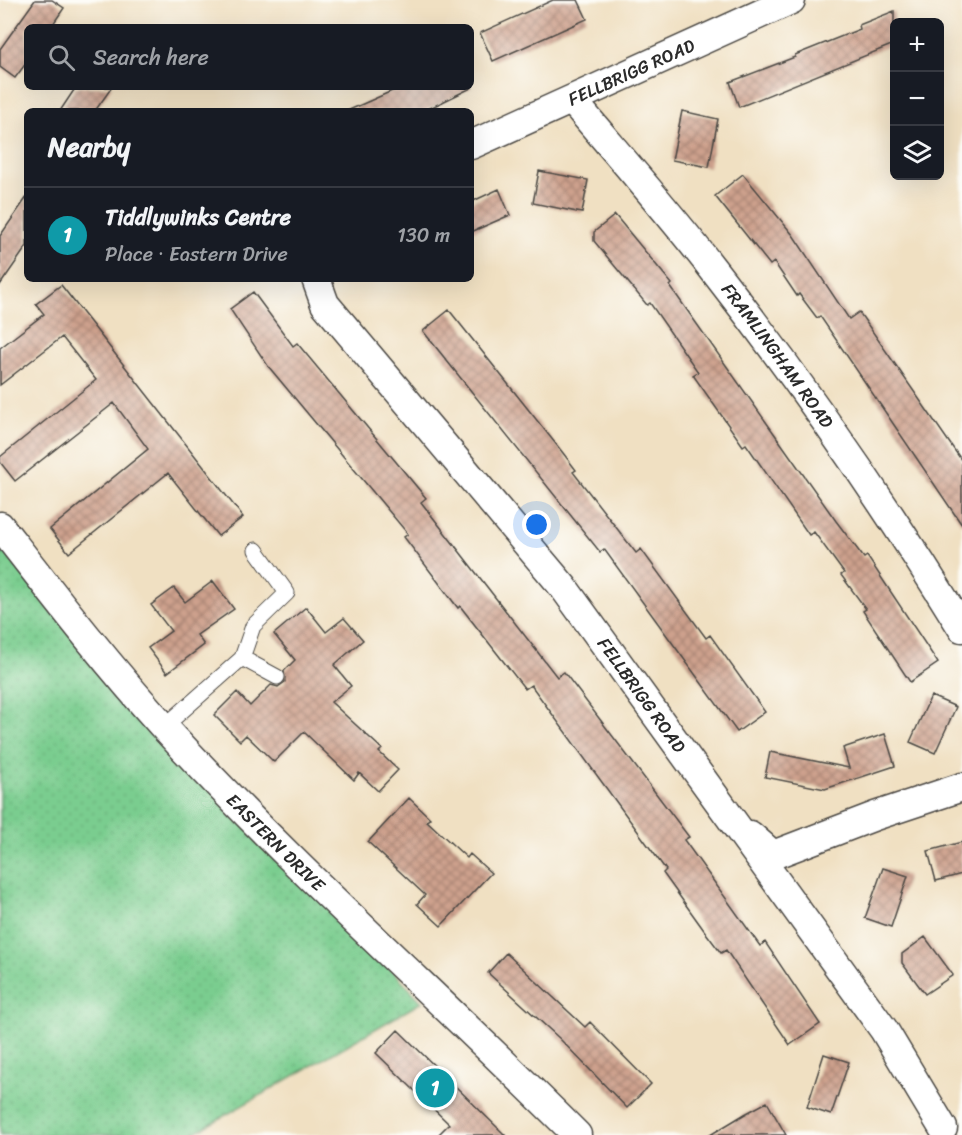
<!DOCTYPE html>
<html lang="en">
<head>
<meta charset="utf-8">
<style>
  body { margin:0; font-family:Sriracha,sans-serif; background:#20242c; color:#f1f3f6 }
  .controls { position:absolute; right:18px; top:18px; display:grid; overflow:hidden; border-radius:9px; box-shadow:0 6px 24px #0002 }
  .controls button { width:54px; height:54px; display:grid; place-items:center; padding:0; border:0; border-bottom:2px solid #363941; background:#171b24; color:#f1f3f6; font:30px sans-serif }
  .you { position:absolute; left:537px; top:525px; width:21px; height:21px; margin:-15px; border:4px solid #fff; border-radius:50%; background:#1a73e8; box-shadow:0 0 0 9px #1a73e833 }
  .badge { display:grid; place-items:center; width:39px; height:39px; border-radius:50%; background:#2563eb; color:#fff; font-size:20px; font-weight:700 }
  .pin { position:absolute; translate:-50% -50%; border:3px solid #fff; box-shadow:0 2px 6px #0006 }
  .list { margin:0; padding:0; list-style:none }
  h2 { display:flex; justify-content:space-between; align-items:center; height:78px; margin:0; padding:0 24px; font-size:26px }
  h2 small { font-size:20px; font-weight:400; color:#9ea1a6 }
  .list li { display:grid; grid-template-columns:39px 1fr auto; gap:18px; align-items:center; box-sizing:border-box; height:96px; padding:0 24px; border-top:2px solid #363941 }
  .list b { display:block; font-size:22px; white-space:nowrap }
  .list p { margin:0; font-size:20px; white-space:nowrap; color:#9ea1a6 }
  .list em { font-size:20px; font-style:normal; color:#9ea1a6 }
  .icon { flex:none; width:33px; height:33px; fill:none; stroke:currentColor; stroke-width:2; stroke-linecap:round; stroke-linejoin:round }
  .map { position:relative; flex:none; width:962px; height:1135px; overflow:hidden }
  .search { position:absolute; background:#171b24; box-shadow:0 6px 24px #0002; left:24px; top:24px; width:450px; height:66px; display:flex; align-items:center; gap:15px; box-sizing:border-box; padding:0 21px; border-radius:9px; color:#9ea1a6; font-size:22px }
  .panel { position:absolute; background:#171b24; box-shadow:0 6px 24px #0002; left:24px; top:108px; width:450px; height:174px; border-radius:9px }
  .map>svg:first-child { display:block }
  .grass { fill:url(#grass-dots); stroke:#527c5d; stroke-width:1.5 }
  .building { fill:url(#building-cross-hatch) }
  .lines { fill:none; stroke-linecap:round; stroke-linejoin:round }
  .service-casing { stroke:#494642; stroke-width:17 }
  .minor-casing { stroke:#494642; stroke-width:31 }
  .service { stroke:#fff; stroke-width:15 }
  .minor { stroke:#fff; stroke-width:28 }
  .labels { text-anchor:middle; stroke-width:6; stroke-linejoin:round; paint-order:stroke }
  .street-label { font-size:18px; fill:#2b2b2b; stroke:#fdfcf7 }
</style>
</head>
<body>
<div class="map">
<svg width="962" height="1135" viewBox="0 0 962 1135">
  <defs>
    <pattern id="grass-dots" width="8" height="8" patternUnits="userSpaceOnUse" patternTransform="scale(1.5)"><rect width="8" height="8" fill="#7acd8f"/><path d="M2 2h.1M6 6h.1" fill="none" stroke="#6ab07c" stroke-width="1.8" stroke-linecap="round"/></pattern>
    <pattern id="building-cross-hatch" width="8" height="8" patternUnits="userSpaceOnUse" patternTransform="scale(1.5)"><rect width="8" height="8" fill="#cea18d"/><path d="M0 0l8 8M0 8l8-8" fill="none" stroke="#a78373"/></pattern>
  </defs>
  <rect width="100%" height="100%" fill="#fdfcf7"/>
  <filter id="ink" filterUnits="userSpaceOnUse"><feTurbulence type="fractalNoise" baseFrequency=".0167" numOctaves="2"/><feDisplacementMap in="SourceGraphic" scale="12" xChannelSelector="R" yChannelSelector="G"/><feConvolveMatrix kernelMatrix="1 2 1 2 8 2 1 2 1" color-interpolation-filters="sRGB"/></filter>
  <filter id="wash" filterUnits="userSpaceOnUse"><feTurbulence type="fractalNoise" baseFrequency=".008" numOctaves="4" result="noise"/><feDisplacementMap in="SourceGraphic" scale="24" xChannelSelector="R" yChannelSelector="G"/><feGaussianBlur stdDeviation="1.35" result="paint"/><feColorMatrix in="noise" values="0 0 0 0 0 0 0 0 0 0 0 0 0 0 0 0 0 1.4 0 .05"/><feComposite in="paint" operator="in"/></filter>
  <g filter="url(#wash)">
    <rect width="100%" height="100%" fill="#f0e0c2"/>
    <path class="grass" d="M0,547L422,1002L191,1135H0Z"/>
    <g id="blocks">
      <path class="building" d="M35,0H52L64,8L51,27H27V62L15,78L0,67V49Z
        M553,0H578L587,19L493,61L480,33Z
        M894,11V44L739,107L730,82L795,57V55L860,29L859,25Z
        M76,87H112L95,111H60Z
        M401,87H473L424,111H347Z
        M682,111L718,119L709,167L672,160Z
        M539,171L588,180L582,213L533,203Z
        M743,174L793,235L849,319L859,312L962,461V525L820,316L817,318L799,294L797,296L774,262L770,265L715,196Z
        M499,189L510,215L471,232V202Z
        M27,197V246L0,285V236Z
        M615,215L672,284L670,286L836,521L864,558L867,556L938,663L910,682L863,611L866,609L841,575L844,573L814,532L809,535L746,444L743,446L693,375L698,372L650,303L647,305L594,241V232Z
        M61,285L243,517L218,536L168,473L69,553L50,529L148,449L114,403L15,481L0,462V457L96,380L62,337L0,385V348L44,314L36,304Z
        M253,292L293,346L297,343L426,498L421,502L557,677L564,672L689,837L684,840L760,946L765,942L820,1024L790,1045L726,950L721,953L706,933L663,873L666,870L531,685L525,689L460,606L458,608L404,537L408,534L268,366L230,309Z
        M449,310L563,453L576,470L573,472L636,553L641,549L706,638L710,635L765,712L737,732L604,549L600,552L423,331Z
        M213,581L234,609L197,635L204,645L167,673L148,648L171,631L151,605L174,588L185,602Z
        M306,607L326,632L344,618L363,640L334,665L351,686L331,702L382,749L379,752L398,770L378,791L359,773L354,780L304,732L274,762L246,735L240,741L214,715L237,692L250,706L271,685L278,687L285,682L284,671L295,660L274,634Z
        M931,696L956,707L935,753L910,742Z
        M885,734L895,766L825,789L765,777L770,752L849,768L843,748Z
        M409,798L430,818L427,821L467,858L470,854L491,873L441,926L417,904L425,895L368,842Z
        M962,842V874L936,881L928,851Z
        M883,868L908,876L891,927L865,918Z
        M925,937L953,975L925,994L902,963V954Z
        M506,953L585,1027L590,1022L651,1084L627,1108L560,1039L488,973Z
        M398,1030L505,1135H438L449,1124L376,1053Z
        M824,1054L849,1062L831,1115L807,1107Z
        M767,1102L786,1135H710L745,1114Z"/>
    </g>
  </g>
  <g filter="url(#ink)">
    <use href="#blocks" fill-opacity="0" stroke="#494642" stroke-width="1.5"/>
    <g class="lines">
      <defs>
        <path id="service" d="M242,658L277,677
          M164,727L242,658L253,626L287,593L256,550"/>
        <g id="minor">
          <path id="s1" d="M572,100C619,156 668,211 712,268C802,383 885,504 962,628"/>
          <path id="s2" d="M471,145L791,0"/>
          <path id="s3" d="M316,279L325,304L564,588L884,1030L943,1128"/>
          <path id="s4" d="M0,526C53,594 105,662 163,726C294,869 440,998 577,1135"/>
          <path d="M750,835L773,855L875,816L962,787"/>
        </g>
      </defs>
      <use href="#service" class="service-casing"/>
      <use href="#minor" class="minor-casing"/>
      <use href="#service" class="service"/>
      <use href="#minor" class="minor"/>
    </g>
  </g>
  <g class="labels">
    <g class="street-label">
      <text dy="6" stroke="none"><textPath href="#s2" startOffset="176">FELLBRIGG ROAD</textPath></text>
      <text dy="6" stroke="none"><textPath href="#s1" startOffset="328">FRAMLINGHAM ROAD</textPath></text>
      <text dy="6" stroke="none"><textPath href="#s3" startOffset="530">FELLBRIGG ROAD</textPath></text>
      <text dy="6" stroke="none"><textPath href="#s4" startOffset="420">EASTERN DRIVE</textPath></text>
    </g>
  </g>
</svg>
<div class="controls">
<button>+</button>
<button>−</button>
<button><svg class="icon" aria-label="layers" viewBox="0 0 24 24"><path d="M12 4l9 5-9 5-9-5zM3 14l9 5 9-5"/></svg></button>
</div>
<div class="you"></div>
<div class="pin badge" style="left:435px;top:1088px;background:#0f9aa8">1</div>
<div class="search"><svg class="icon" aria-label="search" viewBox="0 0 24 24"><circle cx="10" cy="10" r="6"/><path d="M15 15l6 6"/></svg>Search here</div>
<section class="panel">
<h2>Nearby<small></small></h2>
<ul class="list">
<li><span class="badge" style="background:#0f9aa8">1</span><div><b>Tiddlywinks Centre</b><p>Place · Eastern Drive</p></div><em>130 m</em></li>
</ul>
</section>
</div>
</body>
</html>
